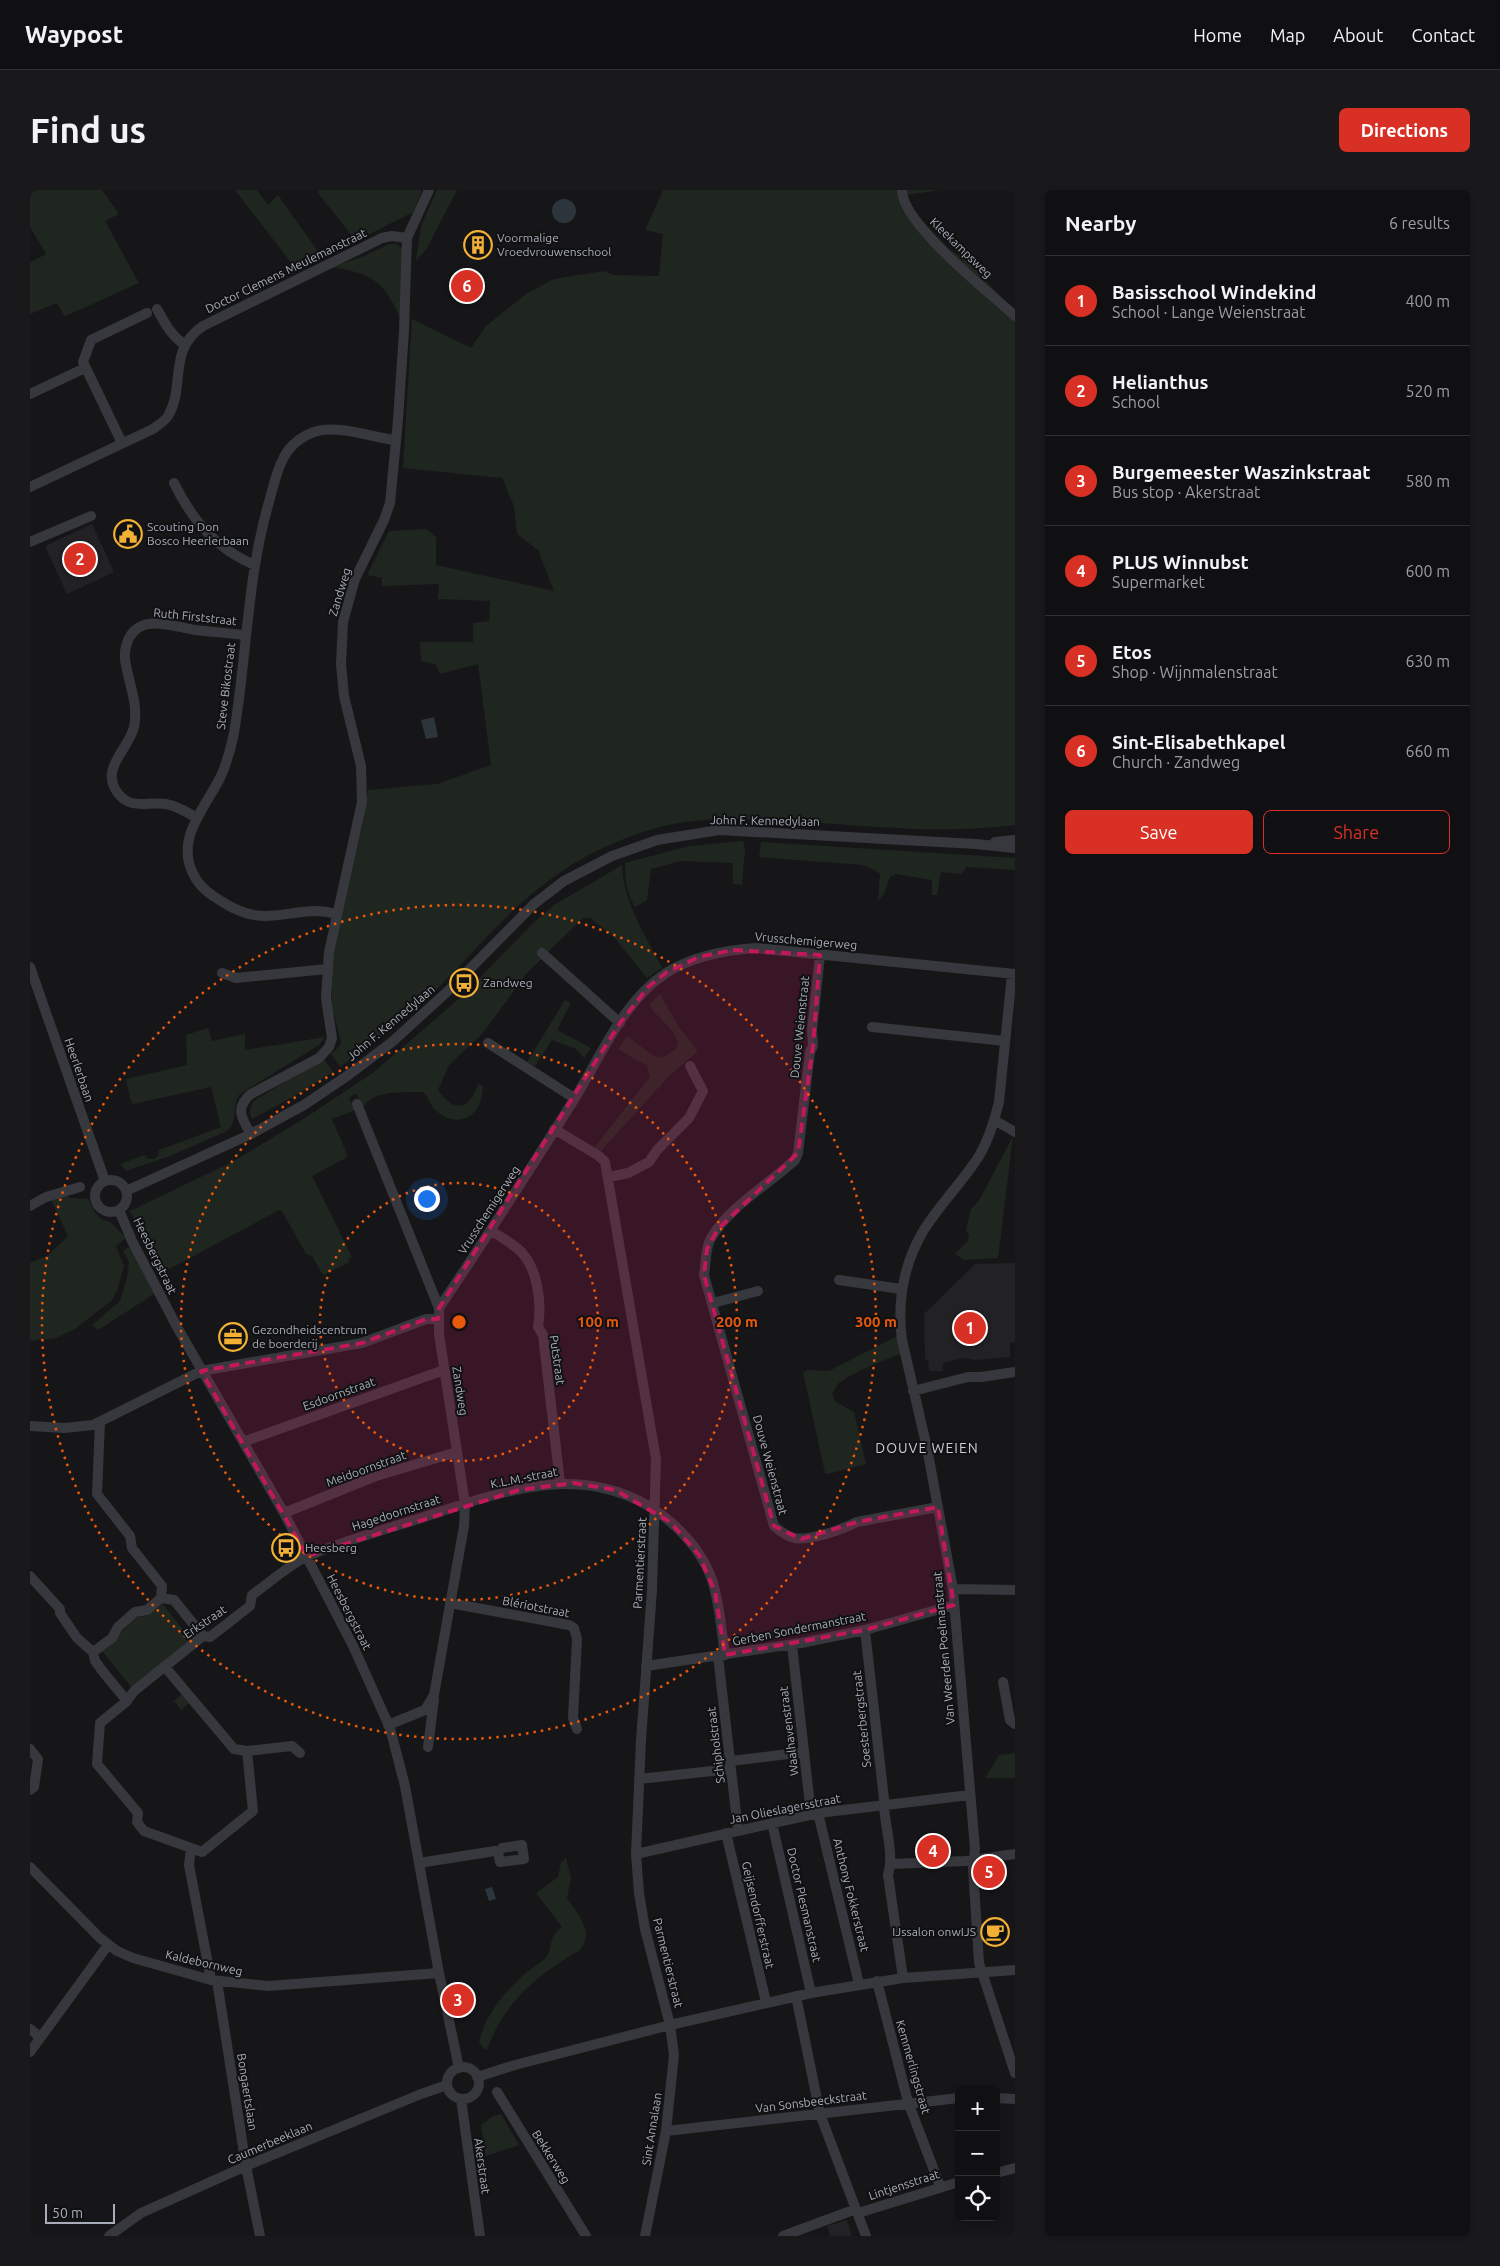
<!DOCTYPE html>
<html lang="en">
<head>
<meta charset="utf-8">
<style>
  body { margin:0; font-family:Ubuntu,sans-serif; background:#19191b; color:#f1f3f6 }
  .controls { position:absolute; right:15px; bottom:15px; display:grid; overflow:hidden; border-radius:8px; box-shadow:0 2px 8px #0003 }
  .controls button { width:45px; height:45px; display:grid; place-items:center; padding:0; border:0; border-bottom:1px solid #303032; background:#101012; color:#f1f3f6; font:25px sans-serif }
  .scale { position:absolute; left:15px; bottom:12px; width:70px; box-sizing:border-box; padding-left:5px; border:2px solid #a8adb8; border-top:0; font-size:14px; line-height:18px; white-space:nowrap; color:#a8adb8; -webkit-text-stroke:4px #111113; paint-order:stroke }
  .you { position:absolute; left:396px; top:1008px; width:18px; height:18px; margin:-12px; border:4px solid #fff; border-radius:50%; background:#1a73e8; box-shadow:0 0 0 8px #1a73e833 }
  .badge { display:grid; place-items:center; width:32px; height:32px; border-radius:50%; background:#d93025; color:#fff; font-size:16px; font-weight:700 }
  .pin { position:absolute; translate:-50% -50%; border:2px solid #fff; box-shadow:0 1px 5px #0006 }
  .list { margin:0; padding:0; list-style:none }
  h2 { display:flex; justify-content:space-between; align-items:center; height:65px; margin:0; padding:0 20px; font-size:21px }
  h2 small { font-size:16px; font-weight:400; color:#9c9d9f }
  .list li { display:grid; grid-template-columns:32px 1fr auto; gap:15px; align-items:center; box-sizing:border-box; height:90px; padding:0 20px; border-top:1px solid #303032 }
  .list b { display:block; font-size:19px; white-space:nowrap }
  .list p { margin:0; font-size:16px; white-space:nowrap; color:#9c9d9f }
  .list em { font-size:16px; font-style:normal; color:#9c9d9f }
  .actions { display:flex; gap:10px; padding:15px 20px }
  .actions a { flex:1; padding:11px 0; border:1px solid #d93025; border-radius:8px; text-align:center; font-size:18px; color:#d93025 }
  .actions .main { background:#d93025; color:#fff }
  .icon { flex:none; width:28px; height:28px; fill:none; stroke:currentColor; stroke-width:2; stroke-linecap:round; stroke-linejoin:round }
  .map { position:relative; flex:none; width:985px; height:2046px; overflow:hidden; border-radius:8px }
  header { display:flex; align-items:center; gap:30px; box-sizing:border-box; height:70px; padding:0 25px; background:#101012; border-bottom:1px solid #303032 }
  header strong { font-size:24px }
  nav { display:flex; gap:28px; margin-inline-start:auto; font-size:18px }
  .intro { display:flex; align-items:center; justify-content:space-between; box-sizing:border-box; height:120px; padding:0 30px }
  h1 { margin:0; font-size:35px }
  .button { padding:12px 22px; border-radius:8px; background:#d93025; color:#fff; font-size:18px; font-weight:700 }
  main { display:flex; gap:30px; padding:0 30px }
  aside { flex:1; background:#101012; border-radius:8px; box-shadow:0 2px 8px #0003 }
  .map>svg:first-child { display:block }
  .built { fill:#222225 }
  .green { fill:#1e261f }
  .water { fill:#2c353c }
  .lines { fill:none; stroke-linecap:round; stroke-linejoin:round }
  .minor { stroke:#37383d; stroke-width:10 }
  .marked { fill:#c2185b; fill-opacity:0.2; stroke:#c2185b; stroke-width:4; stroke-dasharray:10 6; stroke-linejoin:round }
  .ring { fill:none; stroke:#e8590c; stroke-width:2.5; stroke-dasharray:2.5 5 }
  .labels { text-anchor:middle; stroke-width:4; stroke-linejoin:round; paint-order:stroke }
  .poi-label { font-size:12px; fill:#a8adb8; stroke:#111113; text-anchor:start }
  .street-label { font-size:12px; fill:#a8adb8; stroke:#111113 }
  .neighbourhood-label { font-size:14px; letter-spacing:1px; fill:#c9ccd4; stroke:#111113 }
  .centre { fill:#e8590c; stroke:#111113; stroke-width:2.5 }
  .ring-label { font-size:15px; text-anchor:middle; font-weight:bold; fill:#e8590c; stroke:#111113; stroke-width:4; stroke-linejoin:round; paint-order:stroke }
</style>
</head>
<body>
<header>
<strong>Waypost</strong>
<nav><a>Home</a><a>Map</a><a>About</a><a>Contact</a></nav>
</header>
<div class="intro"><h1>Find us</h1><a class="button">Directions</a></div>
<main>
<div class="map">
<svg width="985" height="2046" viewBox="0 0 985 2046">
  <rect width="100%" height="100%" fill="#161618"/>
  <path class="built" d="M62,334L84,382L37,404L15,356Z
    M985,1073V1152L980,1153V1167L946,1170L932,1168L913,1173V1181H899L898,1170L895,1169L894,1124L945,1074Z
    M817,2030L822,2046H800L797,2036Z"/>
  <path class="green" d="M0,0H72L89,24L75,31L109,93L38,125L34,126L27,113L0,124V70L1,72L16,64L0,37Z
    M205,0H227L238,15L248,5L292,67L266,79Z
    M289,0H392L383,22L326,51L288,3Z
    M407,0H427L397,58L386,71L391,36Z
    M633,0H911L875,5L880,17L920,60L937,71L985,122V635C917,644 847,637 779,632C728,629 673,624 623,639C588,649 550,667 521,689C479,719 447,759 411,795C380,825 345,852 310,877L301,864L309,857L311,852L302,817L301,770L332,637L338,600L407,594L461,575L448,474L410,484L405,474L391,471L390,452H443V433L459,431L460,411L408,409L409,394L352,396V388L337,385L359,341L396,339L406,347V375L524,401L508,360L487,344L484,316L472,288L373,278L382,129L441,158L456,136L496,104L524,89L574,81L583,85L629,86L633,44L615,40Z
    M359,54H366L374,60L370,127C352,89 342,84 302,77L332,67Z
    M713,651L715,659L712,695L703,694V673L651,671L621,679L617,710L605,717C596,702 595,690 595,673L659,656Z
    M731,652L985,668V680L936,677L932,684L911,682L907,705H902V690L866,684L860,687L854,704L848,711L850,684L843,679L832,675L729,667Z
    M592,675C593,713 616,745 632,778L617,788L583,746L560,728H553L497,783L453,843L419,875L408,900C425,923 439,921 448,894L453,896C452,924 432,941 406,921C400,916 399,906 393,902C374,903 343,899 333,918L326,903L319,908L325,920L302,929L317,964L316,968L282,986L322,1067L318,1069L320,1072L293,1085L282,1066L276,1064L252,1021L249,1020L132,1083L100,1021L204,971L275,928L344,882L433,805L505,731L524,715Z
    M630,804L649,837L668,861L640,885L570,962L563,959L620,887L617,876L588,859L597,846L624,866L632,868L645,860L648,853C643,836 628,829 619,815Z
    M535,810L541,813L527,840L561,858L554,868L546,859L522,850L505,876L497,872Z
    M178,838L182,851L215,844V860L295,847L289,855L210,904C201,916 209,931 197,941L140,966L96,981L91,974L114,965L118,969H124L128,966L129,960L191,937L181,897L103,914L100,908L96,889L157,875L156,845Z
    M294,869L303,882L259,909L222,929C218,919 221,914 228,908Z
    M983,946L968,1068L934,1070L925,1064L938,1051L939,1046L936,1040L941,1019L950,1009Z
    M36,1005L40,1008L58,1009L66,1024L73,1030L79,1031L96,1048L86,1056L94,1076L87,1101L82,1110L45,1139L26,1148L0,1151V1073L18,1065L38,1046L21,1010Z
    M100,1056L124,1104L68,1140L62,1135L90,1111L98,1084L99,1072L93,1061Z
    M869,1145L872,1164C859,1167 817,1185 808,1194C806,1197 804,1201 802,1204L806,1212L824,1222L836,1274L798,1284L795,1283L773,1182L778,1180L799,1181Z
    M133,1414L162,1451L102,1498L72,1461L107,1427L116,1426Z
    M152,1504L159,1513L151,1520L144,1511Z
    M985,1563V1588H955L969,1565Z
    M536,1668L541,1688L537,1708C548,1725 565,1741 550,1760C506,1786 476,1810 457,1859H454L449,1852C455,1824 476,1800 497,1782C503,1777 511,1773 516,1767C524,1757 516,1750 532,1737L506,1703L528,1687L531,1672Z
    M471,1924L489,1955L456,1966L451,1935L463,1926Z"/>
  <path class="water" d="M522 21a12 12 0 1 1 24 0a12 12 0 1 1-24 0Z
    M404,527L408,547L396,549L391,530Z
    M462,1697L466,1709L459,1711L455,1699Z"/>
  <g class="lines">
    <path class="minor" d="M872,0C872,34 959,102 985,126
      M127,119C135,133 140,145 155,155
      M0,204L55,178
      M92,253L53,172L61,150L117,123
      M144,293C161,328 187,360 225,375
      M0,297L123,239C128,235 135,231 138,226C156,196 137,160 173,136L352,48L362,46L377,48
      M0,352L61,326
      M167,628C157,622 147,616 136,614C118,611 100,621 87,602C70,578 99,559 104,537C109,514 98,492 95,469C94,462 96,455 99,448C112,423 145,437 165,440C182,442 198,443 214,445
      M965,652L985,650
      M307,724C262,712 239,743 191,711C181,705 172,699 166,689C142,651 175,619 191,586C197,572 201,558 204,543C217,466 217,387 239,312C243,298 246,282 253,269C259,256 271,247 284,242C306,234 341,247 365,250
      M512,763L590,833
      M790,765L782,841L783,856L780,862L768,963L765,970C739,994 697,1018 680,1050C675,1061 676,1074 674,1085L744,1336C749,1340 755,1345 761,1347C776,1353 813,1339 827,1332L908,1317
      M0,777L75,991
      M192,783L206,788L297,779
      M982,784L969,912C964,931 959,949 949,966C932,993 908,1016 892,1043C873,1077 867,1113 872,1150L897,1258L923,1399L945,1659L943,1678L949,1773L985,1883
      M842,837L975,851
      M458,853L544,908
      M327,914L409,1118V1144L435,1314L434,1336L404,1505L395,1520L358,1535
      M964,930L985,942
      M524,939L569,966L575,972L626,1269L622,1400L611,1550L606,1664L609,1703L615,1739L640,1835L644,1865L636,1941L615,2046
      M221,944C212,929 204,918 221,904L289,868L299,857L302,848L296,808L299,762L332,612L331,576L314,506L311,474L313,432L325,389L354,330L360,313L368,230L374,141L377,48L399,0
      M579,987L598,983L619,972L627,960L659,928L673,901L660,876
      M65 1006a16 16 0 1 1 32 0a16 16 0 1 1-32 0Z
      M96,1001L221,944L274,915L317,886L362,852L418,801L504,714L534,691L582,666L627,650L689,640L946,654L985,658
      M0,1016L16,1007L50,997
      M89,1020L102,1051L147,1137L254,1323L323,1456L360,1538L375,1596L409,1783L429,1878
      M461,1041C470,1046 479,1052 487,1058C508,1075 512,1113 508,1137L513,1145L530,1293
      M809,1090L871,1099
      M683,1113L728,1101
      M409,1118C456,1049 500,979 545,908C571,866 593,811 636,783C663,766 695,760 726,758L985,784
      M883,1201L938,1187H951L985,1182
      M70,1232L67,1304L100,1346L102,1358L132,1396L131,1408L144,1410L173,1446
      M0,1236L34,1238L63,1235L171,1181L332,1153L396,1129H408
      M213,1252L414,1180
      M254,1323L346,1286L427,1262
      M0,1386L30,1419V1423L47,1448L63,1462L65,1471L74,1483L97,1511
      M923,1399L985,1400
      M420,1413L539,1435L544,1438L547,1449L543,1528L547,1539
      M835,1440L854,1609C853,1634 865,1661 858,1685L873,1788
      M762,1455L781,1624
      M63,1462L82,1448L88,1437L105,1422L117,1420L131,1408
      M688,1466L708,1640
      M616,1476L771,1453L835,1440L924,1415
      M135,1477L204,1559L217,1561
      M973,1492L980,1530L985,1534
      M398,1557L404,1509
      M0,1559L8,1569L4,1597L0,1600
      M270,1563L262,1556L217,1561L223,1621L172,1662L114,1641L107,1632L108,1623L67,1574L70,1533L97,1511L104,1501L173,1446L180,1447L220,1416L222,1405C239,1393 260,1374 278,1366C316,1350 358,1339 397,1326C476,1300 557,1270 632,1325C654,1342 673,1364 682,1390C690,1414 691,1440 695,1465
      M701,1571L774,1562
      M609,1589L701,1579
      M788,1623L829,1794
      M742,1633L781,1803
      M696,1643L736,1812
      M161,1658L159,1675L181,1790
      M606,1664L788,1623L940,1605
      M389,1673L465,1661L468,1663L470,1672L494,1669L492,1655L472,1658L468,1663
      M861,1674L935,1671L985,1664
      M0,1677L70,1748L87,1761L103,1768L181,1790L238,1796L409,1783
      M187,1791L216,1976L230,2046
      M847,1791L878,1912L910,1996
      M766,1806L790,1924L836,2046
      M0,1839L10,1847
      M0,1862L78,1755
      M417 1893a16 16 0 1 1 32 0a16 16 0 1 1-32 0Z
      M447,1887L485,1875L640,1835L781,1803L873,1788L985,1780
      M467,1902L556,2046
      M966,1908L985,1909
      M431,1909L450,2046
      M636,1941L929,1908
      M966,1983L985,1978
      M828,2023L929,1992
      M79,2046L111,2023L216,1976L391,1904L417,1895
      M753,2046L826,2019"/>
  </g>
  <path class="marked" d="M703,760L790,765L783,856L768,963L688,1039L677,1059L674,1085L744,1336L771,1349L827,1332L908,1317L924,1415L835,1440L695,1465L685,1402L669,1365L640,1332L585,1300L544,1293L489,1300L277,1366L171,1181L332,1153L396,1129H408L409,1118L590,833L619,796L637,782L669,767Z"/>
  <g class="ring">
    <circle cx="429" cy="1132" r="139"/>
    <circle cx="429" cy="1132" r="278"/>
    <circle cx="429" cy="1132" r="417"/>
  </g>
  <defs>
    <symbol id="building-ring" viewBox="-11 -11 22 22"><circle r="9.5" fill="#111113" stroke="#f2b134" stroke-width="1.5"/><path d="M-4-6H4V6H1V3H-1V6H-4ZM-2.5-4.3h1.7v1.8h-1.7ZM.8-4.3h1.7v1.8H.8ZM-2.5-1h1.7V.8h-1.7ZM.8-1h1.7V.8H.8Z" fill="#f2b134"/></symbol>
    <symbol id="civic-ring" viewBox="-11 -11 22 22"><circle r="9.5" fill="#111113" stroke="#f2b134" stroke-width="1.5"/><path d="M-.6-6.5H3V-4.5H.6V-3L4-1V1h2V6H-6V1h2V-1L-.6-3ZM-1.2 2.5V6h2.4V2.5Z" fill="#f2b134"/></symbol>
    <symbol id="bus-ring" viewBox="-11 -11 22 22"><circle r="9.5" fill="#111113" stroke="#f2b134" stroke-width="1.5"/><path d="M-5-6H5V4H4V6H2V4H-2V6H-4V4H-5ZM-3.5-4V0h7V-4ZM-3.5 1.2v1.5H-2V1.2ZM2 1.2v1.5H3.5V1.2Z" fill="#f2b134"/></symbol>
    <symbol id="office-ring" viewBox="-11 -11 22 22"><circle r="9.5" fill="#111113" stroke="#f2b134" stroke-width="1.5"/><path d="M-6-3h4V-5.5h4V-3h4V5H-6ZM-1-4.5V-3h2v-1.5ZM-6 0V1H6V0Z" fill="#f2b134"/></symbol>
    <symbol id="cafe-ring" viewBox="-11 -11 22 22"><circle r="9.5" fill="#111113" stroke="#f2b134" stroke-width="1.5"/><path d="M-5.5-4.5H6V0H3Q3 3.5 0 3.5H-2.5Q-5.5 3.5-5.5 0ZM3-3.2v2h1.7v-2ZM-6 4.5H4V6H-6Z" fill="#f2b134"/></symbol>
  </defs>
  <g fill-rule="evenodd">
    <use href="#building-ring" x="432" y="39" width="32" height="32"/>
    <use href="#civic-ring" x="82" y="328" width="32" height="32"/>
    <use href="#bus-ring" x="418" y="777" width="32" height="32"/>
    <use href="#office-ring" x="187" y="1131" width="32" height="32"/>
    <use href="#bus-ring" x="240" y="1342" width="32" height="32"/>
    <use href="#cafe-ring" x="949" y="1726" width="32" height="32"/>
  </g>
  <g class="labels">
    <g class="poi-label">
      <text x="467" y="52">Voormalige<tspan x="467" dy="14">Vroedvrouwenschool</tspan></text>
      <text x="117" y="341">Scouting Don<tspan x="117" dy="14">Bosco Heerlerbaan</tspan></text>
      <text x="453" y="797">Zandweg</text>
      <text x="222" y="1144">Gezondheidscentrum<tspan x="222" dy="14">de boerderij</tspan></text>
      <text x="275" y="1362">Heesberg</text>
      <text x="946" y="1746" text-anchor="end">IJssalon onwIJS</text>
    </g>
    <g class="street-label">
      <text transform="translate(931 58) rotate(44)" y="4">Kleekampsweg</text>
      <text transform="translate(256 81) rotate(-26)" y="4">Doctor Clemens Meulemanstraat</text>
      <text transform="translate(310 402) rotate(-73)" y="4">Zandweg</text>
      <text transform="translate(165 427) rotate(6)" y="4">Ruth Firststraat</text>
      <text transform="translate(196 496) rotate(-83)" y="4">Steve Bikostraat</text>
      <text transform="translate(735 631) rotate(1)" y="4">John F. Kennedylaan</text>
      <text transform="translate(776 751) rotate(5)" y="4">Vrusschemigerweg</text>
      <text transform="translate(361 833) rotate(-40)" y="4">John F. Kennedylaan</text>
      <text transform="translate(770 837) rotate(-84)" y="4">Douve Weienstraat</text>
      <text transform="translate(49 880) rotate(71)" y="4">Heerlerbaan</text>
      <text transform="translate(459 1020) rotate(-57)" y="4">Vrusschemigerweg</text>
      <text transform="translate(125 1066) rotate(64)" y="4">Heesbergstraat</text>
      <text transform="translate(527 1170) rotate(82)" y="4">Putstraat</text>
      <text transform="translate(430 1201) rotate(81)" y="4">Zandweg</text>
      <text transform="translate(309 1204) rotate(-20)" y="4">Esdoornstraat</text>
      <text transform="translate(740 1275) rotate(75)" y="4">Douve Weienstraat</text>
      <text transform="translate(336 1279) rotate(-20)" y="4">Meidoornstraat</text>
      <text transform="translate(494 1288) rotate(-11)" y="4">K.L.M.-straat</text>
      <text transform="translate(366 1323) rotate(-18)" y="4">Hagedoornstraat</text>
      <text transform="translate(610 1373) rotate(-87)" y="4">Parmentierstraat</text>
      <text transform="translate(506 1417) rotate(11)" y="4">Blériotstraat</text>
      <text transform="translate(319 1422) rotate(63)" y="4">Heesbergstraat</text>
      <text transform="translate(175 1432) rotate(-34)" y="4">Erkstraat</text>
      <text transform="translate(769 1439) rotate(-11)" y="4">Gerben Sondermanstraat</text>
      <text transform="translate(914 1458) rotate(-95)" y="4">Van Weerden Poelmanstraat</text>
      <text transform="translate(832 1529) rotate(-96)" y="4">Soesterbergstraat</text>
      <text transform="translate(759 1541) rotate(-97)" y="4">Waalhavenstraat</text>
      <text transform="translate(686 1555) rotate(-97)" y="4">Schipholstraat</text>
      <text transform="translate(755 1619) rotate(-11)" y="4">Jan Olieslagersstraat</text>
      <text transform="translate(821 1705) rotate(76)" y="4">Anthony Fokkerstraat</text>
      <text transform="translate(774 1715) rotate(77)" y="4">Doctor Plesmanstraat</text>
      <text transform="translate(728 1725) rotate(77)" y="4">Geijsendorfferstraat</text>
      <text transform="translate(174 1773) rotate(13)" y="4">Kaldebornweg</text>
      <text transform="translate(638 1773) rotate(76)" y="4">Parmentierstraat</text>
      <text transform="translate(883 1877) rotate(74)" y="4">Kemmerlingstraat</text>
      <text transform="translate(217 1902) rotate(81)" y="4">Bongaertslaan</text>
      <text transform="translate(781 1912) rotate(-7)" y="4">Van Sonsbeeckstraat</text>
      <text transform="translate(622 1939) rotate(-81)" y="4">Sint Annalaan</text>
      <text transform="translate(240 1953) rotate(-23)" y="4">Caumerbeeklaan</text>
      <text transform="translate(521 1967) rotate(58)" y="4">Bekkerweg</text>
      <text transform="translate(452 1976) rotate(82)" y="4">Akerstraat</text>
      <text transform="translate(874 1995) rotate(-18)" y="4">Lintjensstraat</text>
    </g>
    <g class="neighbourhood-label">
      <text x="897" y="1263">DOUVE WEIEN</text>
    </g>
  </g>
  <circle cx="429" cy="1132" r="8" class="centre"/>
  <g class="ring-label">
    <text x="568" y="1137">100 m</text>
    <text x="707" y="1137">200 m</text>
    <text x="846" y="1137">300 m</text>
  </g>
</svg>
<div class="controls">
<button>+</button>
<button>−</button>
<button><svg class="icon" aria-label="locate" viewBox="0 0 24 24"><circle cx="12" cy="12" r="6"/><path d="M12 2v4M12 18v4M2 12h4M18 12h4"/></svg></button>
</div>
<div class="scale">50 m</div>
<div class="you"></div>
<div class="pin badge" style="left:940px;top:1138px">1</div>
<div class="pin badge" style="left:50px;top:369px">2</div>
<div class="pin badge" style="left:428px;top:1810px">3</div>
<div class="pin badge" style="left:903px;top:1661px">4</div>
<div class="pin badge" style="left:959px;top:1682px">5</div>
<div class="pin badge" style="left:437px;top:96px">6</div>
</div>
<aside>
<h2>Nearby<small>6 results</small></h2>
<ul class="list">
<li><span class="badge">1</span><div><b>Basisschool Windekind</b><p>School · Lange Weienstraat</p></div><em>400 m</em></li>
<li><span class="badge">2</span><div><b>Helianthus</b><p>School</p></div><em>520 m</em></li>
<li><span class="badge">3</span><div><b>Burgemeester Waszinkstraat</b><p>Bus stop · Akerstraat</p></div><em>580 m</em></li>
<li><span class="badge">4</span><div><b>PLUS Winnubst</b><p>Supermarket</p></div><em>600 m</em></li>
<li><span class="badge">5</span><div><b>Etos</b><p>Shop · Wijnmalenstraat</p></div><em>630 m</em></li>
<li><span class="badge">6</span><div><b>Sint-Elisabethkapel</b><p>Church · Zandweg</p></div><em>660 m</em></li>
</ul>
<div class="actions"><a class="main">Save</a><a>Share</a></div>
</aside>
</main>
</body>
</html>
